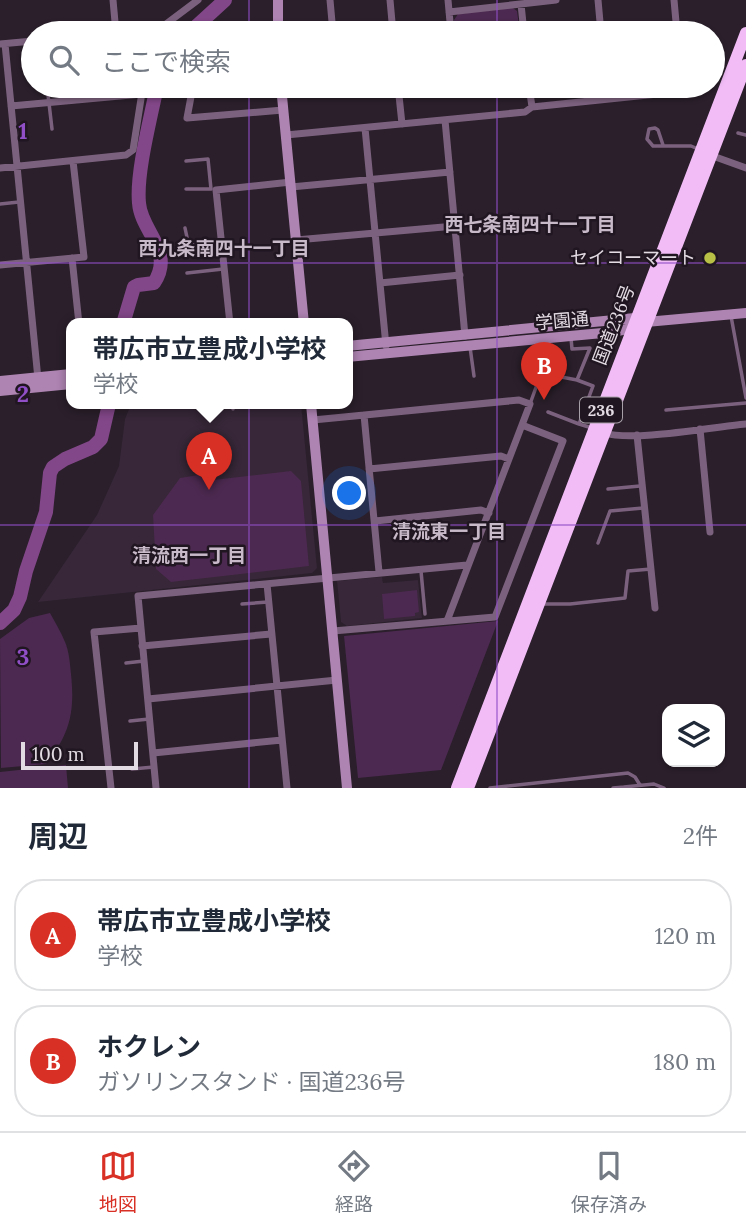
<!DOCTYPE html>
<html lang="ja">
<head>
<meta charset="utf-8">
<style>
  body { margin:0; font-family:Lora,"Noto Sans JP",serif; background:#f6f6f7; color:#1f2937 }
  .controls { position:absolute; right:21px; bottom:21px; display:grid; overflow:hidden; border-radius:14px; box-shadow:0 2px 5px #0004 }
  .controls button { width:63px; height:63px; display:grid; place-items:center; padding:0; border:0; border-bottom:2px solid #e0e1e3; background:#fff; color:#1f2937; font:35px sans-serif }
  .scale { position:absolute; left:21px; bottom:18px; width:117px; box-sizing:border-box; padding-left:7px; border:4px solid #e3dbe3; border-top:0; font-size:19px; line-height:24px; white-space:nowrap; color:#e3dbe3; -webkit-text-stroke:5px #201621; paint-order:stroke }
  .you { position:absolute; left:350px; top:494px; width:24px; height:24px; margin:-18px; border:5px solid #fff; border-radius:50%; background:#1a73e8; box-shadow:0 0 0 10px #1a73e833 }
  .badge { display:grid; place-items:center; width:46px; height:46px; border-radius:50%; background:#d93025; color:#fff; font-size:23px; font-weight:700 }
  .pin { position:absolute; translate:-50% -58px; filter:drop-shadow(0 2px 4px #0008) }
  .pin::after { content:''; position:absolute; top:37px; width:24px; height:21px; background:inherit; clip-path:polygon(0 0,100% 0,50% 100%) }
  .popup { position:absolute; left:66px; top:318px; width:287px; height:91px; box-sizing:border-box; display:grid; place-content:center; border-radius:14px; background:#fff; filter:drop-shadow(0 2px 5px #0005); font-size:23px; white-space:nowrap; color:#747a83 }
  .popup b { font-size:26px; color:#1f2937 }
  .popup::after { content:''; position:absolute; left:50%; top:100%; margin-left:-14px; border:14px solid transparent; border-top-color:#fff }
  .list { margin:0; padding:0; list-style:none }
  h2 { display:flex; justify-content:space-between; align-items:center; height:91px; margin:0; padding:0 28px; font-size:30px }
  h2 small { font-size:23px; font-weight:400; color:#747a83 }
  .list li { display:grid; grid-template-columns:46px 1fr auto; gap:21px; align-items:center; box-sizing:border-box; height:112px; margin:0 14px 14px; padding:0 14px; border:2px solid #e0e1e3; border-radius:28px }
  .list b { display:block; font-size:26px; white-space:nowrap }
  .list p { margin:0; font-size:23px; white-space:nowrap; color:#747a83 }
  .list em { font-size:23px; font-style:normal; color:#747a83 }
  .icon { flex:none; width:38px; height:38px; fill:none; stroke:currentColor; stroke-width:2; stroke-linecap:round; stroke-linejoin:round }
  .map { position:relative; flex:none; width:746px; height:788px; overflow:hidden }
  .search { position:absolute; background:#fff; box-shadow:0 2px 5px #0004; left:21px; right:21px; top:21px; height:77px; display:flex; align-items:center; gap:18px; box-sizing:border-box; padding:0 24px; border-radius:38px; color:#747a83; font-size:26px }
  .sheet { height:343px; background:#fff }
  nav { display:flex; justify-content:space-around; align-items:center; box-sizing:border-box; height:98px; border-top:2px solid #e0e1e3; background:#fff; font-size:19px; color:#747a83 }
  nav a { display:grid; justify-items:center; gap:4px }
  nav .on { color:#d93025 }
  .map>svg:first-child { display:block }
  .built { fill:#372738 }
  .park { fill:#4c2950 }
  .lines { fill:none; stroke-linecap:round; stroke-linejoin:round }
  .river { stroke:#824788; stroke-width:14 }
  .lane { stroke:#7c617e; stroke-width:3.5 }
  .street { stroke:#7c617e; stroke-width:7 }
  .secondary { stroke:#ae84b2; stroke-width:10 }
  .highway { stroke:#f2bdf7; stroke-width:12 }
  .grid { fill:none; stroke:#904fc6; stroke-width:2; stroke-opacity:0.55 }
  .poi-dot { fill:#b9c046; stroke:#201621; stroke-width:2.5 }
  .labels { text-anchor:middle; stroke-width:5; stroke-linejoin:round; paint-order:stroke }
  .shield { fill:#201621; stroke:#a8a0a9; stroke-width:2 }
  .shield-label { font-size:16px; font-weight:bold; fill:#e3dbe3 }
  .poi-label { font-size:18px; fill:#e3dbe3; stroke:#201621; text-anchor:end }
  .street-label { font-size:18px; fill:#e3dbe3; stroke:#201621 }
  .neighbourhood-label { font-size:19px; font-weight:bold; fill:#c9baca; stroke:#201621 }
  .grid-label { font-size:23px; text-anchor:middle; font-weight:bold; fill:#904fc6; stroke:#201621; stroke-width:5; stroke-linejoin:round; paint-order:stroke }
</style>
</head>
<body>
<div class="map">
<svg width="746" height="788" viewBox="0 0 746 788">
  <rect width="100%" height="100%" fill="#2a1f2b"/>
  <path class="built" d="M131,404H301L317,568L312,573L38,602L97,515L119,466L125,419Z
    M382,577L383,583L418,580L422,618L347,626L341,622L337,581Z"/>
  <path class="park" d="M513,8L517,11L520,33H455L454,20L458,14Z
    M291,471L301,481L309,566L171,582L156,569L153,515L180,478L199,475L205,481Z
    M417,590L419,612L415,613V616L384,619L382,594Z
    M50,613C55,622 61,632 65,642C69,651 70,663 71,674C75,712 70,734 46,764L1,768L0,639L29,618Z
    M498,621L441,770L358,778L344,636Z
    M66,765L68,788H0V772Z"/>
  <g class="lines">
    <path class="river" d="M189,33L225,0
      M123,324L134,287L138,285L154,283C175,251 141,232 139,203C136,173 151,117 157,86
      M0,623L14,610L20,597L26,571L46,512L50,473L53,467L65,459L93,447L101,439L109,404"/>
    <path class="lane" d="M242,33L275,30
      M47,86L52,129
      M738,133L746,135
      M663,145L658,130L655,128L649,129L647,139L653,146H691L698,149
      M186,161L208,159L211,189
      M186,189H211
      M0,204L19,202
      M185,228L188,242L195,246L222,243
      M187,273L223,269
      M731,316L746,398
      M571,338L572,349L590,348L577,380L593,386L579,424L592,428
      M470,347L474,376
      M233,404V409
      M530,404L539,379L551,375L577,380
      M666,410L746,403
      M548,412L579,424
      M608,489L640,486
      M598,543L610,511L643,508
      M421,571L425,614
      M242,604L268,602
      M541,604H570L625,598L628,571L651,569
      M126,663L144,661
      M130,721L149,719
      M132,769L154,767
      M624,787L654,784L664,788
      M490,788L628,773L635,777L640,785
      M613,788L624,787"/>
    <path class="street" d="M113,0L116,33
      M330,0L333,33
      M390,0L393,33
      M448,0L451,33
      M598,0L601,33
      M674,0L677,33
      M521,4L524,33
      M449,12L556,0
      M116,33L144,31L154,33
      M154,33L198,0
      M0,44L33,41
      M5,44L38,379
      M193,86L187,118L283,110
      M398,86L402,124
      M529,86L532,107
      M11,106L142,94
      M445,120L465,336
      M365,128L386,346
      M286,135L525,112L532,107L677,92L680,86
      M710,155L746,168
      M0,168L126,155L133,150L143,86
      M291,187L450,172
      M296,240L455,226
      M72,258L79,324
      M0,265L84,257L73,161
      M380,283L460,275
      M230,324L216,190L291,182
      M364,415L379,572
      M313,420L519,400L530,404L447,621
      M700,429L710,532
      M604,433C634,442 711,427 746,424
      M637,435L655,608
      M369,469L501,456L509,459
      M375,521L481,510L489,513
      M267,584L287,788
      M333,631L495,617L563,441L522,425
      M142,646L271,634
      M148,699L337,680
      M153,753L282,740
      M111,788L94,632L141,628
      M156,788L138,596L467,565"/>
    <path class="secondary" d="M278,33V0
      M281,86L304,324
      M347,346L635,318L646,322L746,313
      M347,357L613,332L636,327
      M0,381L71,374
      M0,391L71,384
      M311,404L347,788"/>
    <path class="highway" d="M457,788L746,33
      M468,788L746,65"/>
  </g>
  <path class="grid" d="M249,0V33M497,0V33M249,86V788M497,86V788M0,263H746M0,525H746"/>
  <circle class="poi-dot" cx="710" cy="258" r="7"/>
  <g class="labels">
    <rect class="shield" x="580" y="397.5" width="42" height="25" rx="5"/>
    <g class="shield-label">
      <text x="601" y="416">236</text>
    </g>
    <g class="poi-label">
      <text x="696" y="264">セイコーマート</text>
    </g>
    <g class="street-label">
      <text transform="translate(562 321) rotate(-5)" y="6">学園通</text>
      <text transform="translate(614 325) rotate(-69)" y="6">国道236号</text>
    </g>
    <g class="neighbourhood-label">
      <text x="530" y="231">西七条南四十一丁目</text>
      <text x="224" y="255">西九条南四十一丁目</text>
      <text x="449" y="538">清流東一丁目</text>
      <text x="189" y="562">清流西一丁目</text>
    </g>
  </g>
  <g class="grid-label">
    <text x="23" y="139">1</text>
    <text x="23" y="402">2</text>
    <text x="23" y="665">3</text>
  </g>
</svg>
<div class="controls">
<button><svg class="icon" aria-label="layers" viewBox="0 0 24 24"><path d="M12 4l9 5-9 5-9-5zM3 14l9 5 9-5"/></svg></button>
</div>
<div class="scale">100 m</div>
<div class="you"></div>
<div class="pin badge" style="left:209px;top:490px">A</div>
<div class="popup"><b>帯広市立豊成小学校</b>学校</div>
<div class="pin badge" style="left:544px;top:400px">B</div>
<div class="search"><svg class="icon" aria-label="search" viewBox="0 0 24 24"><circle cx="10" cy="10" r="6"/><path d="M15 15l6 6"/></svg>ここで検索</div>
</div>
<section class="sheet">
<h2>周辺<small>2件</small></h2>
<ul class="list">
<li><span class="badge">A</span><div><b>帯広市立豊成小学校</b><p>学校</p></div><em>120 m</em></li>
<li><span class="badge">B</span><div><b>ホクレン</b><p>ガソリンスタンド · 国道236号</p></div><em>180 m</em></li>
</ul>
</section>
<nav>
<a class="on"><svg class="icon" aria-label="map" viewBox="0 0 24 24"><path d="M3 6l6-2 6 2 6-2v14l-6 2-6-2-6 2zM9 4v14M15 6v14"/></svg>地図</a>
<a><svg class="icon" aria-label="directions" viewBox="0 0 24 24"><path d="M12 3l9 9-9 9-9-9zM9 14v-3h6M13 9l2 2-2 2"/></svg>経路</a>
<a><svg class="icon" aria-label="saved" viewBox="0 0 24 24"><path d="M7 4h10v16l-5-4-5 4z"/></svg>保存済み</a>
</nav>
</body>
</html>
